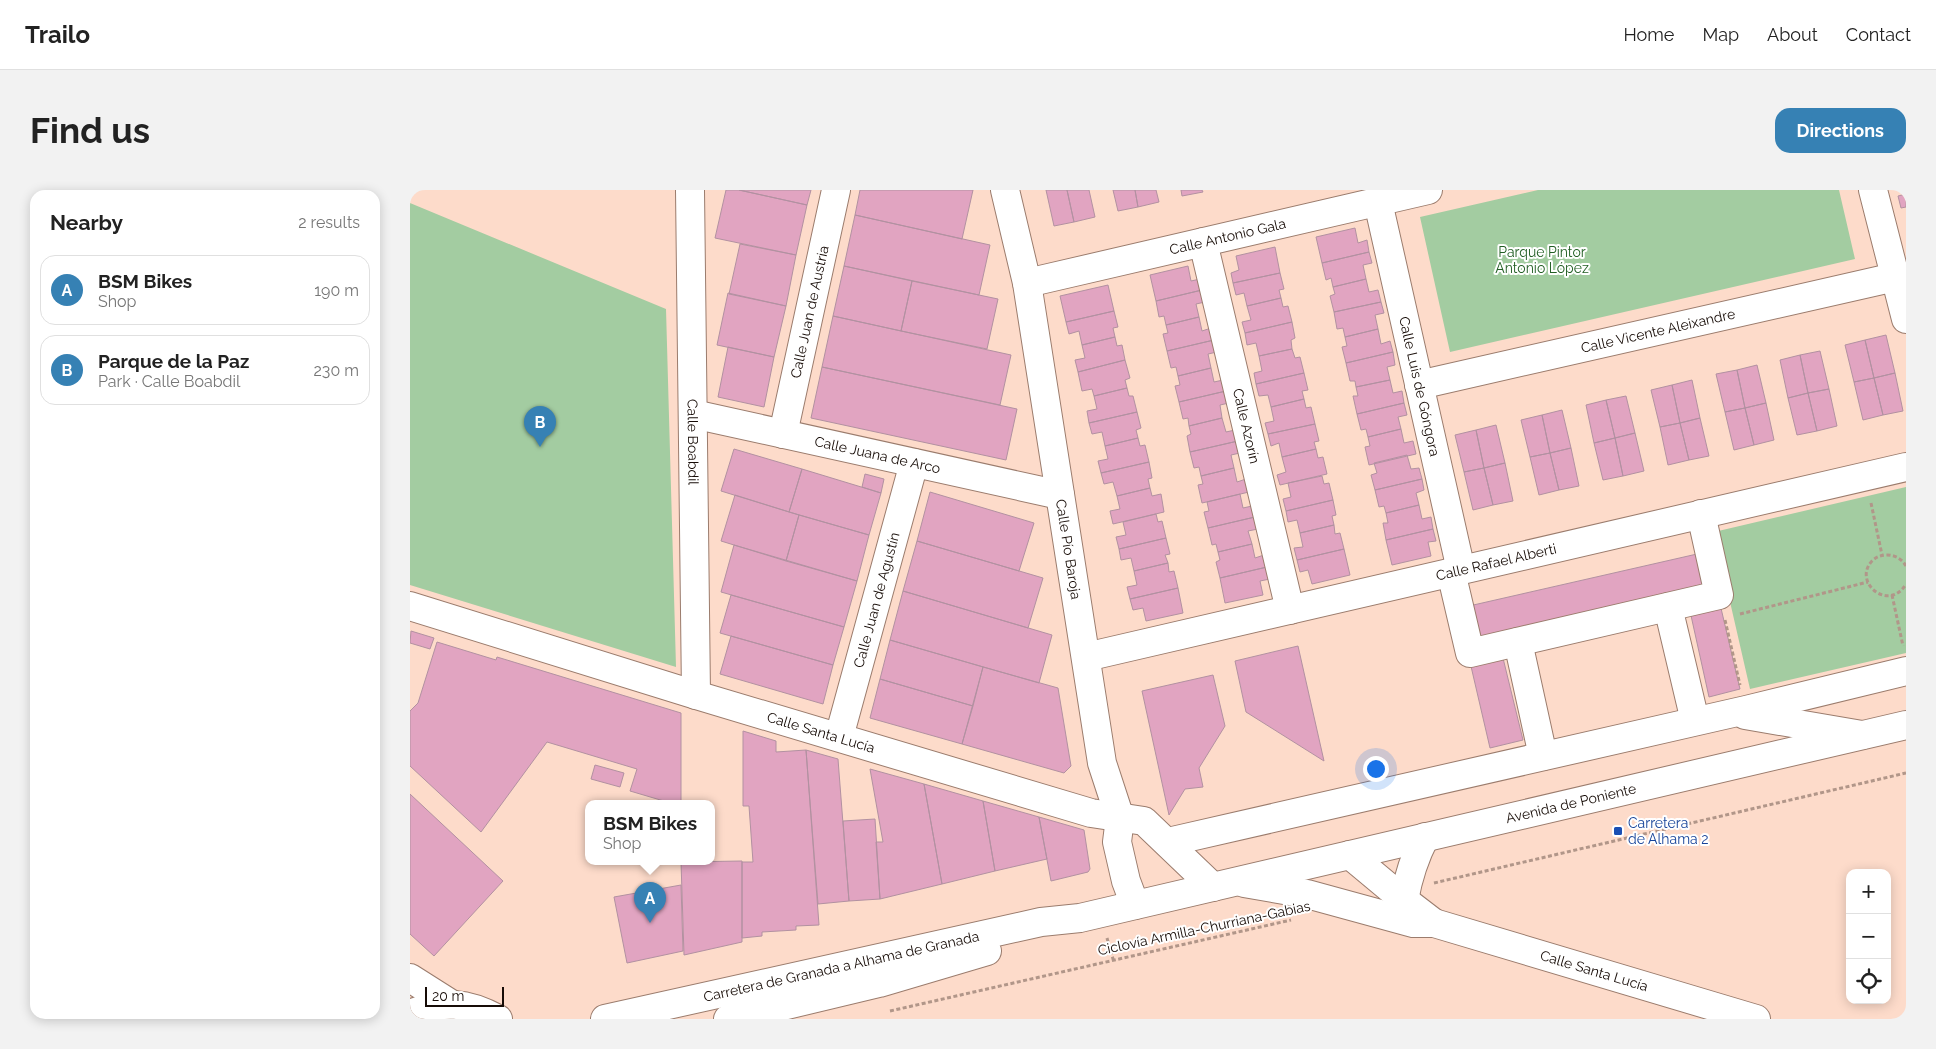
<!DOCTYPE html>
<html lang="en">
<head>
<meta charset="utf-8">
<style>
  body { margin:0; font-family:Raleway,sans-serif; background:#f2f2f2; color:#222 }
  .controls { position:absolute; right:15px; bottom:15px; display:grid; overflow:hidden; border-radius:10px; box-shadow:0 2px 12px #0003 }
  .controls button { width:45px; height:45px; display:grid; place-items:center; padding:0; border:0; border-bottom:1px solid #e0e0e0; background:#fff; color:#222; font:25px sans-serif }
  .scale { position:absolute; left:15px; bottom:12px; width:79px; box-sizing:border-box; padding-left:5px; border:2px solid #170c07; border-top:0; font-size:14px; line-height:18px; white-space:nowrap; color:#170c07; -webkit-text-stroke:4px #fff; paint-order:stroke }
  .you { position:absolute; left:965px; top:578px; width:18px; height:18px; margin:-12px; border:4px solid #fff; border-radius:50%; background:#1a73e8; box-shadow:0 0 0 8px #1a73e833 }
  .badge { display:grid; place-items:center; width:32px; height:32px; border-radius:50%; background:#3681b4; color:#fff; font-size:16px; font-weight:700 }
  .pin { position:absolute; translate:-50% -41px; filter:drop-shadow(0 1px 2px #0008) }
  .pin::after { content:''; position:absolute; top:26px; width:18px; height:15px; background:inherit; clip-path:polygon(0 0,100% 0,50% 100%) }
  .popup { position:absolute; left:175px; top:610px; width:130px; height:65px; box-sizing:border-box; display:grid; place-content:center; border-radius:10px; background:#fff; filter:drop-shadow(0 1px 4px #0005); font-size:16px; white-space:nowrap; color:#767676 }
  .popup b { font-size:19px; color:#222 }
  .popup::after { content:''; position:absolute; left:50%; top:100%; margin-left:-10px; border:10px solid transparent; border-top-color:#fff }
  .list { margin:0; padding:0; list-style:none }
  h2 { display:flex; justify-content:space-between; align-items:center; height:65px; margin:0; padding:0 20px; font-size:21px }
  h2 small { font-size:16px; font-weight:400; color:#767676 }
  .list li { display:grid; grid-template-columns:32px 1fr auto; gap:15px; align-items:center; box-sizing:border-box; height:70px; margin:0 10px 10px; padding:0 10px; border:1px solid #e0e0e0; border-radius:15px }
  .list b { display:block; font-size:19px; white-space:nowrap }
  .list p { margin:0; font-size:16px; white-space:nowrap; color:#767676 }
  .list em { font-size:16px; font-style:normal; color:#767676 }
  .icon { flex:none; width:28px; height:28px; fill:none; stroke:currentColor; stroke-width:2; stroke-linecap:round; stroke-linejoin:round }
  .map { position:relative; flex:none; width:1496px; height:829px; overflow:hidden; border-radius:15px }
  header { display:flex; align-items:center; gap:30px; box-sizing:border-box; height:70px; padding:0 25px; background:#fff; border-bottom:1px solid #e0e0e0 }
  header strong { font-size:24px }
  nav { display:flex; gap:28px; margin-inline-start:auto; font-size:18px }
  .intro { display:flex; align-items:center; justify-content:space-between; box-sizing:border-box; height:120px; padding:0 30px }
  h1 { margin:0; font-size:35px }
  .button { padding:12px 22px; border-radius:15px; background:#3681b4; color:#fff; font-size:18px; font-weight:700 }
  main { display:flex; gap:30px; padding:0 30px }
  aside { flex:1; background:#fff; border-radius:15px; box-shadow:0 2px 12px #0003 }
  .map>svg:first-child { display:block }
  .green { fill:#a3cca1 }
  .building { fill:#e1a4c1; stroke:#b291a1 }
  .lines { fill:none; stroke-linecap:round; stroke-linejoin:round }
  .street-casing { stroke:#9b7c6d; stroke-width:30 }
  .secondary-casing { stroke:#9b7c6d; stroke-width:30 }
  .path { stroke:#b19689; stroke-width:3; stroke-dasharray:4 2.5; stroke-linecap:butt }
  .street { stroke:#fff; stroke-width:28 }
  .secondary { stroke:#fff; stroke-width:28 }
  .transit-dot { fill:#1a4fb4; stroke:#fff; stroke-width:2 }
  .labels { text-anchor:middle; stroke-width:4; stroke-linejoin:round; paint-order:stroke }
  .street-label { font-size:14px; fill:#170c07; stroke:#fff }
  .park-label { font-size:14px; fill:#215e23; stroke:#fff }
  .transit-label { font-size:14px; fill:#164399; stroke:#fff; text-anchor:start }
</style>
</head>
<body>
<header>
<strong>Trailo</strong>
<nav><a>Home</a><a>Map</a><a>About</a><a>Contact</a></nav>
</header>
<div class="intro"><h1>Find us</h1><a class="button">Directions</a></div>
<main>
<aside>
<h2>Nearby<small>2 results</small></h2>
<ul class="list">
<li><span class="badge">A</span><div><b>BSM Bikes</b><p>Shop</p></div><em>190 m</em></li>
<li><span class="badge">B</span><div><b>Parque de la Paz</b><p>Park · Calle Boabdil</p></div><em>230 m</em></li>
</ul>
</aside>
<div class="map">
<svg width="1496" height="829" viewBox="0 0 1496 829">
  <rect width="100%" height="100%" fill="#fddbca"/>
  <path class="green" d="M1128,0H1429L1445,69L1040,162L1010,27Z
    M0,13L256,119L266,477L0,395Z
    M1496,297V463L1340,499L1304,342Z"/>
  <path class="building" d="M316,0H329L397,15L386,65L305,48Z
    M329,0H401L397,15Z
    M450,0H563L552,49L445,25Z
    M636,0H657L664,32L644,36Z
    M657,0H679L685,27L664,32Z
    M703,0H725L728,17L708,21Z
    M725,0H746L749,12L728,17Z
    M771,0H792L793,2L772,6Z
    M1496,4V17L1491,18L1488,6Z
    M445,25L580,55L569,105L434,76Z
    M945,38L948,53L957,50L959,62L912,73L906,47Z
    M330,54L386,65L376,116L319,104Z
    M865,57L870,83L823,93L821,83L829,80L826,66Z
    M959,62L962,73L953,75L956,89L923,97L921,88L916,90L912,73Z
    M434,76L502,91L491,141L423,126Z
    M778,76L781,91L790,89L792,100L746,111L740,85Z
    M870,83L874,99L869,100L871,108L837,116L834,103L826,105L823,93Z
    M956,89L959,102L968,100L971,112L924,122L920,106L925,104L923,97Z
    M502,91L588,109L577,159L491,141Z
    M698,95L704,121L656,132L650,106Z
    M792,100L795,112L786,114L789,127L756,135L754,126L749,127L746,111Z
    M318,103L376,116L364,167L307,155Z
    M871,108L873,117L878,116L882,132L835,143L832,132L841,130L837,116Z
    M971,112L974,123L965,125L968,139L935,147L933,138L927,139L924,122Z
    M704,121L708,137L703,138L705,147L672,155L669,141L659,144L656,132Z
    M423,126L601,165L590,215L412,177Z
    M789,127L792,141L801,138L804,150L757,161L753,144L758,143L756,135Z
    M882,132L885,148L881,150L882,159L849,166L846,153L837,155L835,143Z
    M968,139L971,154L980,151L983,162L936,173L932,157L937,156L935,147Z
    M1476,145L1485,183L1464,188L1455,150Z
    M705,147L707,156L712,155L715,170L668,182L665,170L675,168L672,155Z
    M804,150L807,162L798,164L801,178L768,186L766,177L761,178L757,161Z
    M1455,150L1464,188L1444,192L1435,155Z
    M318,157L364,167L354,217L308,207Z
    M882,159L885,168L890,167L894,183L846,194L844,183L852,181L849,166Z
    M1410,161L1419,199L1398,203L1390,165Z
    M983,162L985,175L977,177L980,190L946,197L945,191H940L936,173Z
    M1390,165L1398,203L1378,208L1370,170Z
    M715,170L720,188L715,190L717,198L684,206L682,199L672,201L668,182Z
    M1347,175L1356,213L1335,218L1327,180Z
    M412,177L607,219L596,270L401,228Z
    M801,178L804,192L813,190L816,201L769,212L765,196L770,195L768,186Z
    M1327,180L1335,218L1315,222L1306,184Z
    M894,183L898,200L892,201L894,209L861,217L858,205L849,206L846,194Z
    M1485,183L1493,221L1473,225L1464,188Z
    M1464,188L1473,225L1453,230L1444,192Z
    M980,190L983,203L992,201L994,213L947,224L943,206H948L946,197Z
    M1282,190L1290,228L1270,233L1262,195Z
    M1262,195L1270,233L1250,237L1241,200Z
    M717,198L719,206H723L727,222L679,233L677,221L687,219L684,206Z
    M1419,199L1427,236L1407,241L1398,203Z
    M816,201L819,213L810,215L812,228L779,236L778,228L773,229L769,212Z
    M1398,203L1407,241L1387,245L1378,208Z
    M1216,206L1225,243L1205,248L1196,210Z
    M894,209L896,218L901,217L905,234L858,244L855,233L864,231L861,217Z
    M1196,210L1205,248L1184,253L1176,215Z
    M994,213L997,225L988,227L991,239L958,247L956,239L951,240L947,224Z
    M1356,213L1364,250L1344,255L1335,218Z
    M1335,218L1344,255L1324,260L1315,222Z
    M1152,220L1161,258L1140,263L1132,225Z
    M727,222L731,238L726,240L728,248L695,256L692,242L682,244L679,233Z
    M1132,225L1140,263L1120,267L1111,230Z
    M812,228L816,242L825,240L828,251L780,262L777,246L781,244L779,236Z
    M1290,228L1299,266L1279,270L1270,233Z
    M1270,233L1279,270L1258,275L1250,237Z
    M905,234L909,251L904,252L906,259L872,267L869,253L861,256L858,244Z
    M1086,235L1095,273L1074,278L1066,240Z
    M991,239L994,253L1003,251L1006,264L959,275L955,257L960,256L958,247Z
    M1066,240L1074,278L1054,282L1045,245Z
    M1225,243L1234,281L1213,286L1205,248Z
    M728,248L730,256L735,255L739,272L691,283L688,271L698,269L695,256Z
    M1205,248L1213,286L1193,290L1184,253Z
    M828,251L830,263L821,265L824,278L791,286L789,277L784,278L780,262Z
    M1161,258L1169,296L1149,300L1140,263Z
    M324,259L392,279L379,322L311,301Z
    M906,259L908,268L913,267L917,284L870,295L867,285L876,282L872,267Z
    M1140,263L1149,300L1129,305L1120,267Z
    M997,265L1001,279L1009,278L1012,289L965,300L961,285L967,283L964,273Z
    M739,272L742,288L738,289L740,298L707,306L703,292L694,294L691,283Z
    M1095,273L1103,311L1083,315L1074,278Z
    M824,278L827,292L836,289L839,302L792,313L788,295L793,294L791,286Z
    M1074,278L1083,315L1063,320L1054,282Z
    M392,279L471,303L459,345L379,322Z
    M455,284L474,289L471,303L452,297Z
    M912,286L914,294L919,293L923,310L876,321L873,309L881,307L878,293Z
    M1012,289L1014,300L1006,303L1009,315L976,323L974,316L969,317L965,300Z
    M740,298L742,306L751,304L754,322L703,334L700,321L710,319L707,306Z
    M520,302L624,333L609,381L507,351Z
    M830,304L833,318L842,316L845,327L798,338L794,322L799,321L797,312Z
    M325,305L389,325L376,371L311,351Z
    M923,310L926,325L922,326L924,335L890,343L887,330L878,332L876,321Z
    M1009,315L1012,329L1021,327L1023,339L976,350L973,333H978L976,323Z
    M746,324L748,332L752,331L756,348L709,359L706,347L716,345L713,332Z
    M389,325L459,345L447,391L376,371Z
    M845,327L848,339L838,341L842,354L808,362L806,354L802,355L798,338Z
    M924,335L925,344L930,343L934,359L887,370L884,358L893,357L890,343Z
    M1023,339L1026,351L1018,352L1021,366L982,375L976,350Z
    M756,348L760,364L755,365L758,373L724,381L721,368L711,370L709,359Z
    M507,351L633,388L618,438L493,401Z
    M842,354L845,368L854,365L857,377L810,388L806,372L810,370L808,362Z
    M324,355L447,391L434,437L311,402Z
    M934,359L940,385L902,394L898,380L890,382L887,370Z
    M1287,364L1296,401L1067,454L1059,416Z
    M758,373L759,382L764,381L768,398L720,409L717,397L727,395L724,381Z
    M857,377L860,389L850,391L853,405L815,413L810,388Z
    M768,398L773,423L736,431L733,418L723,420L720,409Z
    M493,401L642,445L629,493L480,450Z
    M321,405L434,437L423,475L310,443Z
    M1310,414L1330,499L1299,507L1280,421Z
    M1,441L24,448L20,459L0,453Z
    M321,446L423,475L413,514L310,484Z
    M480,450L573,477L563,516L470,489Z
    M27,452L86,470L87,467L271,523V614H264L220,601L227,579L137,552L71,642L0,576V521L8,513Z
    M888,456L914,571L836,522L825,471Z
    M1092,464L1113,550L1080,558L1060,472Z
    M573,477L648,498L661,576L654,583L552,554Z
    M803,485L815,536L789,578L793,597L775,599L759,625L732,501Z
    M470,489L563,516L552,554L460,528Z
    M333,541L366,551V562L396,560L409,735L386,736V740L352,742V746L332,748V672H343L339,616H333Z
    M396,560L428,569L439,711L408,714Z
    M185,575L214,583L210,597L181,589Z
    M460,579L514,594L532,694L470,709L466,652H473Z
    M514,594L573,611L585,681L532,694Z
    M0,604L93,691L24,766L0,744Z
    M573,611L629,627L637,669L585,681Z
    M629,627L674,640L680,679L678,682L641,691Z
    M465,629L470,709L439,711L433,631Z
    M332,671V752L274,765L271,672Z
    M271,695L273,761L217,773L204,707Z"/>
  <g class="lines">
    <defs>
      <g id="street">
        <path id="s1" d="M280,0L286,505"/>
        <path d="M1463,0L1496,129"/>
        <path id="s2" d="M968,12L1051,380"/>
        <path id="s3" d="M793,52L880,420"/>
        <path id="s4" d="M617,93L1018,0"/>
        <path id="s5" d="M1009,195L1485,87"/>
        <path id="s6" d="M283,224L650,305"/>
        <path id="s7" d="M373,244L426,0"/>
        <path d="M1041,382L1060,463L1309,405L1291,324"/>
        <path d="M1258,417L1285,531"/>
        <path d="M1108,452L1133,566"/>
        <path id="s8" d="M676,467L1496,277"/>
        <path d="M1335,525L1452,545"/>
        <path id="s9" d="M429,547L504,273"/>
        <path d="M758,652L1336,520L1496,481"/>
      </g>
      <g id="secondary">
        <path id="s10" d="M595,0L617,93L692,573L710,628L707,652L716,691L725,715"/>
        <path id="s11" d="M0,416L286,505L681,623L734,631L803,697"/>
        <path d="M940,665L994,710L1024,733"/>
        <path id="s12" d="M834,693L897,704L1003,733H1024L1346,829"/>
        <path d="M994,710C998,688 1004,668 1015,647"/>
        <path d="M0,788L41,814"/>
        <path d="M0,824C33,810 57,812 88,829"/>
        <path id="s13" d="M195,829L631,732L670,728L1496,535"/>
        <path d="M318,829L469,793L577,761"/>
      </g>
    </defs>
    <use href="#street" class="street-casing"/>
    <use href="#secondary" class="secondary-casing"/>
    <path class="path" d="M1461,313L1472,365
      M1496,376C1492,369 1485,365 1477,365C1471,365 1466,367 1462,371C1442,392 1479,423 1496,394
      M1482,405L1493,456
      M1330,424L1458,392
      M1315,430L1330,495
      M1024,693L1496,583
      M697,748L703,769
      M480,821L881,730"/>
    <use href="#street" class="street"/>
    <use href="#secondary" class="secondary"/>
  </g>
  <rect class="transit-dot" x="1203" y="636" width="10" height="10" rx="2.5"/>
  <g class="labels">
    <g class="street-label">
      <text dy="5" stroke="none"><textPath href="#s4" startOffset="206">Calle Antonio Gala</textPath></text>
      <text dy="5" stroke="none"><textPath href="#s7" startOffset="125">Calle Juan de Austria</textPath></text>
      <text dy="5" stroke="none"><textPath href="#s5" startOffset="245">Calle Vicente Aleixandre</textPath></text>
      <text dy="5" stroke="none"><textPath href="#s2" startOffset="189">Calle Luis de Góngora</textPath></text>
      <text dy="5" stroke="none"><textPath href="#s3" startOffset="189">Calle Azorín</textPath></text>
      <text dy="5" stroke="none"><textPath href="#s1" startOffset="252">Calle Boabdil</textPath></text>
      <text dy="5" stroke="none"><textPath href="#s6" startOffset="189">Calle Juana de Arco</textPath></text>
      <text dy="5" stroke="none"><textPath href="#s10" startOffset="365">Calle Pío Baroja</textPath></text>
      <text dy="5" stroke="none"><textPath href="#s8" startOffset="421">Calle Rafael Alberti</textPath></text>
      <text dy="5" stroke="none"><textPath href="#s9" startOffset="142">Calle Juan de Agustín</textPath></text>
      <text dy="5" stroke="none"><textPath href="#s11" startOffset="430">Calle Santa Lucía</textPath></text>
      <text dy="5" stroke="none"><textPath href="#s13" startOffset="990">Avenida de Poniente</textPath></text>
      <text transform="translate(794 738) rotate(-12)" y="5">Ciclovía Armilla-Churriana-Gabias</text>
      <text dy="5" stroke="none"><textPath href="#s13" startOffset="242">Carretera de Granada a Alhama de Granada</textPath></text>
      <text dy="5" stroke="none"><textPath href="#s12" startOffset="362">Calle Santa Lucía</textPath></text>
    </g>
    <g class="park-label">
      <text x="1132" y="67">Parque Pintor<tspan x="1132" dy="16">Antonio López</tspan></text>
    </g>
    <g class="transit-label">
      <text x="1218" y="638">Carretera<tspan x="1218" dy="16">de Alhama 2</tspan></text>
    </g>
  </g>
</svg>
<div class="controls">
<button>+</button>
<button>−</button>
<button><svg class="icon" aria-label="locate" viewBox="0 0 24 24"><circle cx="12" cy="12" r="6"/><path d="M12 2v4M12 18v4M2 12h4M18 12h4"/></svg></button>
</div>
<div class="scale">20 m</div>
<div class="you"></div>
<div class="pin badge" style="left:240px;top:733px">A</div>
<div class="popup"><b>BSM Bikes</b>Shop</div>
<div class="pin badge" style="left:130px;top:257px">B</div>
</div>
</main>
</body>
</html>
